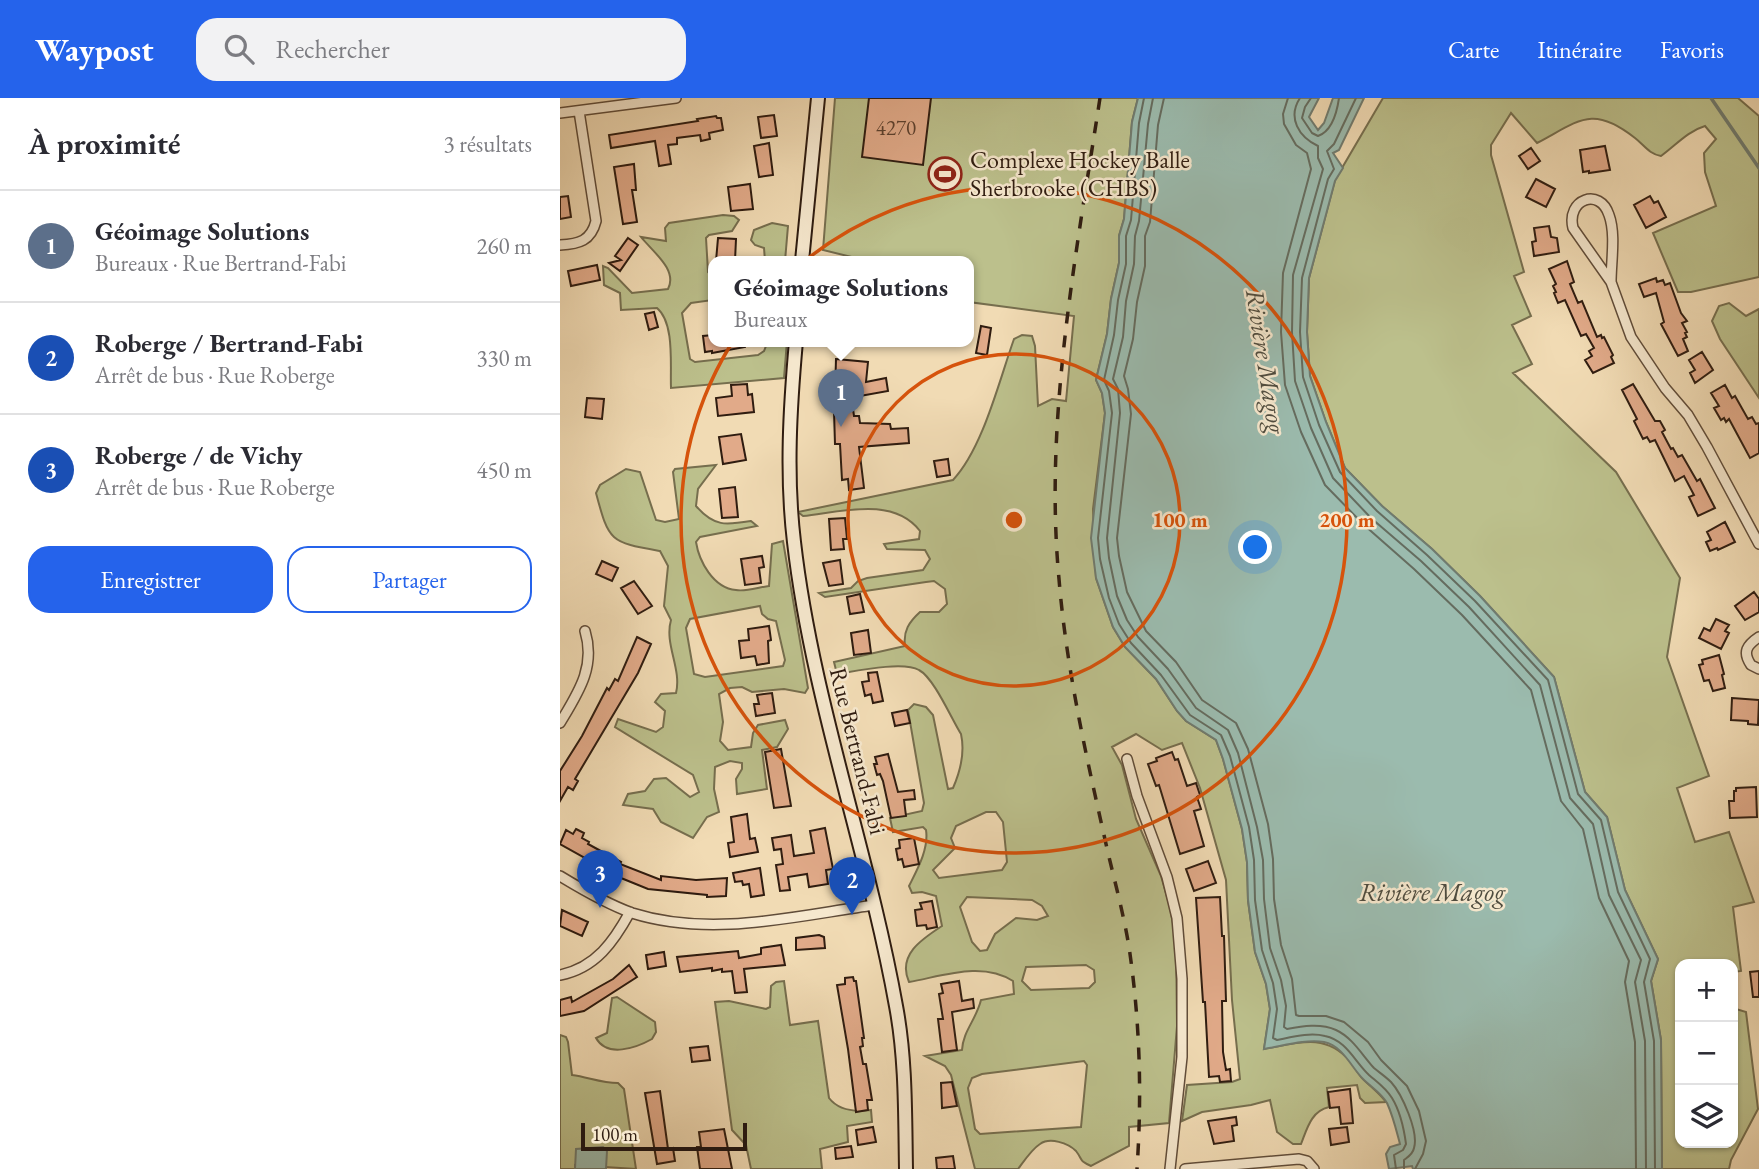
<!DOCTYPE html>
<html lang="fr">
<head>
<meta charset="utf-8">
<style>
  body { margin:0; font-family:"EB Garamond",serif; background:#f2f2f3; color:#2b2b33 }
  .controls { position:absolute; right:21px; bottom:21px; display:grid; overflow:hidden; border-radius:14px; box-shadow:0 2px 5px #0004 }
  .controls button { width:63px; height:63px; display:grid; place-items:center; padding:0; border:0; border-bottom:2px solid #e1e1e2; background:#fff; color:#2b2b33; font:35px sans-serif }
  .scale { position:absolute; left:21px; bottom:18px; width:166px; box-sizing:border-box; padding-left:7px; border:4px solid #2f1c10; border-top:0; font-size:19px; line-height:24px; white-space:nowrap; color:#2f1c10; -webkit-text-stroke:5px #f6e8ce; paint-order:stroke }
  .you { position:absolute; left:696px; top:450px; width:24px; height:24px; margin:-18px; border:5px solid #fff; border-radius:50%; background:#1a73e8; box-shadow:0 0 0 10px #1a73e833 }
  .badge { display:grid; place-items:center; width:46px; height:46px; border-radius:50%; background:#2563eb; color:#fff; font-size:23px; font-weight:700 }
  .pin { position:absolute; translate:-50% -58px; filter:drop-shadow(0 2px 4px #0008) }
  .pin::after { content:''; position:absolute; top:37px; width:24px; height:21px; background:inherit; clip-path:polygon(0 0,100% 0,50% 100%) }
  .popup { position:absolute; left:148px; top:158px; width:266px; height:91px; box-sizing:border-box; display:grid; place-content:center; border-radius:14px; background:#fff; filter:drop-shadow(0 2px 5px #0005); font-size:23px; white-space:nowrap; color:#7c7c81 }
  .popup b { font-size:26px; color:#2b2b33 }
  .popup::after { content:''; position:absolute; left:50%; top:100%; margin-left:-14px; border:14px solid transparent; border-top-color:#fff }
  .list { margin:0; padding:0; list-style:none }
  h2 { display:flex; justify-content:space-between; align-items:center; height:91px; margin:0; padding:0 28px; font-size:30px }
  h2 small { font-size:23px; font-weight:400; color:#7c7c81 }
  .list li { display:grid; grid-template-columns:46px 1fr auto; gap:21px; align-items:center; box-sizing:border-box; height:112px; padding:0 28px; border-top:2px solid #e1e1e2 }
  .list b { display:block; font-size:26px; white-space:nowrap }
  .list p { margin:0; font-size:23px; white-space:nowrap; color:#7c7c81 }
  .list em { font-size:23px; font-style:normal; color:#7c7c81 }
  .actions { display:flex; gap:14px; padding:21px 28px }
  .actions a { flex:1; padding:16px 0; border:2px solid #2563eb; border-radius:21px; text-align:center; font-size:24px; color:#2563eb }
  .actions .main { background:#2563eb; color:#fff }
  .icon { flex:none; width:38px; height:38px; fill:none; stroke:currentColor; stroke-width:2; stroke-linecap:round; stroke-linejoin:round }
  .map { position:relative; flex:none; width:1199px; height:1071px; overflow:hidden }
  header { display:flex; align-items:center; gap:42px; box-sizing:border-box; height:98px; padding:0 35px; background:#2563eb; color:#fff }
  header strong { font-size:33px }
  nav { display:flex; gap:38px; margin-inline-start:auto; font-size:24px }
  .search { width:490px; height:63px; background:#f2f2f3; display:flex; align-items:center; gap:18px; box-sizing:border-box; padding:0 24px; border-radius:21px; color:#7c7c81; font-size:26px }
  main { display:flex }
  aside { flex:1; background:#fff }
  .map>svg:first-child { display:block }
  .green { fill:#bcc08c; stroke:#766e4e; stroke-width:2; fill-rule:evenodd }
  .water { fill:#9bbbae; stroke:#707b6f; stroke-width:2 }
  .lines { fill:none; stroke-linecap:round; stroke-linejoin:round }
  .shore { stroke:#656c5f; stroke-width:2 }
  .stream { stroke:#707b6f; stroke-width:3.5 }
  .building { fill:#e1aa89; stroke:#2f1c10; stroke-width:2 }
  .street-casing { stroke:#604c39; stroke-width:12 }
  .secondary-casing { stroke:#2f1c10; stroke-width:16 }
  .street { stroke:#f6e8ce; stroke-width:9 }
  .secondary { stroke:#f6e8ce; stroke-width:12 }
  .rail { stroke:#2f1c10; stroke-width:3.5; stroke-dasharray:12 12; stroke-linecap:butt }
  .ring { fill:none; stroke:#d6530c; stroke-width:3.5 }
  .labels { text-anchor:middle; stroke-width:5; stroke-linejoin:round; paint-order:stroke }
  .number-label { font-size:21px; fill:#5c402e }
  .poi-label { font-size:24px; fill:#2f1c10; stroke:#f6e8ce; text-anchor:start }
  .street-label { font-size:24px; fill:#2f1c10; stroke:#f6e8ce }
  .water-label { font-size:26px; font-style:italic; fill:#4f4c3f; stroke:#f6e8ce }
  .centre { fill:#d6530c; stroke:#f6e8ce; stroke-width:3.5 }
  .ring-label { font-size:21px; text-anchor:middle; font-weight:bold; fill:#d6530c; stroke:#f6e8ce; stroke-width:5; stroke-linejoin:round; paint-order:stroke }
</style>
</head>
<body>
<header>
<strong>Waypost</strong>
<div class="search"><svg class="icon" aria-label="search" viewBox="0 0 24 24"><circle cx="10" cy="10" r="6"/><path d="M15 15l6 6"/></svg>Rechercher</div>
<nav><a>Carte</a><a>Itinéraire</a><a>Favoris</a></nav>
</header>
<main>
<aside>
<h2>À proximité<small>3 résultats</small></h2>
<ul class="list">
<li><span class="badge" style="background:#5c6f8a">1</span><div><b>Géoimage Solutions</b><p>Bureaux · Rue Bertrand-Fabi</p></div><em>260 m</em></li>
<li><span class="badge" style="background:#1a4fb4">2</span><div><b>Roberge / Bertrand-Fabi</b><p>Arrêt de bus · Rue Roberge</p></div><em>330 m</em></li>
<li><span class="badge" style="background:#1a4fb4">3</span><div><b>Roberge / de Vichy</b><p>Arrêt de bus · Rue Roberge</p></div><em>450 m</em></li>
</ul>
<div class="actions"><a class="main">Enregistrer</a><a>Partager</a></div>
</aside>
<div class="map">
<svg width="1199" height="1071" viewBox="0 0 1199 1071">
  <rect width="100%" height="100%" fill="#f1dbb4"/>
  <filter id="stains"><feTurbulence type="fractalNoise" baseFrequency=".00286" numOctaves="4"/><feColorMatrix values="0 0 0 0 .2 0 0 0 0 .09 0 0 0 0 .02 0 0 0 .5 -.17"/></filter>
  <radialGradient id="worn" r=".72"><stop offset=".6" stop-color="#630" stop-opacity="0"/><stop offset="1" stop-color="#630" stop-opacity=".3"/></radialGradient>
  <path class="green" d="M275,0H578L572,24L564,121L559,138V165L551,201L547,236L536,282L542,295L545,315L533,411L536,480L553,529L565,549L596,581L617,613L626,623L656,642L663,661L682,731L687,764L688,803L695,854L706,886L710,911L704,951C737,945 765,934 790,963C795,969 798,976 803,981C811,989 819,995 826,1004L805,1005L800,1000L797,987L767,990L769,1009C751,1013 747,1031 741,1046H733L717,1034L710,1002L691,1007L642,1014L622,1023L627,987L672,984L680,981L672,902L666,782L640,690L622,645L602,652L576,636L552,649L562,667L576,721L601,778L610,809L616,842L617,928L609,1025L569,1029V1048L531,1068C519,1063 523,1062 516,1053C508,1045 490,1039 480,1046C472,1051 464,1063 458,1071H415L391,977L385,968L365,958L402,952C403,933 416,922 421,902L454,896L453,883C422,863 383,878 349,884C337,857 362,841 382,828L376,798L362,794L352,795L349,788C357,772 369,751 366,732L363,729L333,734L330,720L362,713L364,705L348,612L354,606L366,609L373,617L388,691L393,690C400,674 405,654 401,636C391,620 374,580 359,572C343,563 296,573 277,576L274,564L345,548C343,533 349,524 360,514H379L387,506L385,491L374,483L366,484L265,499L259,495L291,490L298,483L307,480L363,472L370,461L365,452L327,451L324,446L359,441L360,433C333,398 281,414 243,418L238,414L393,382C423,350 439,283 454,241L462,237L472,238L475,248L478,308L492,301L506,303L514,218L409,204V163H308L263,152ZM426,714H436L443,724L447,764L442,772L379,780L373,772L395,750L391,740L396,728ZM407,799L472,802L482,808L488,818L477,822L456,820L435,836L427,852L420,853L412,844L400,809ZM526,867L534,872L535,884L529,890L471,892L462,883L466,869ZM524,963L527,967L521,1029L420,1036L415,1031L408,990L412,980L422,976Z
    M823,0H1178L1199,18V179L1131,194H1118L1093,135L1156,108L1145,74L1144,55L1156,41L1145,28C1128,33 1116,47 1101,58C1089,56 1084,47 1075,40C1032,6 1019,23 977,45L951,15L931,47V57L964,174L954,178L971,218L952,227L972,266L953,275L1056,374L1120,480L1107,559L1149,678L1117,690L1135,744L1169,734L1194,804L1173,809L1181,873L1173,874V866H1120V1045H1173V910L1186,914L1198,1011L1171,1062L1169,1071H1102L1101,942L1091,883L1098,861L1065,792L1047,719L1025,694L994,579L920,498L872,451L822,408L785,370L766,324L750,278L747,234L749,180L775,82Z
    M163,117L174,118L179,122L172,133L149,137L146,140L148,174L153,179V202L131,205L122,215L130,261L135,264L198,257L204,253L208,243H227L224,280L111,290C110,268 115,225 97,210L61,212L60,195L44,187L43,168L48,170L72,195L108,191C118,172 93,154 81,139L106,143L105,130L109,125Z
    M212,125L228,128L225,163H205L204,150L195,147L191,142L194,132Z
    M1169,205L1186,218L1199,211V300L1160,241L1152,223L1159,208Z
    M156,367L138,391L136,408C154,429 166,427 191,423L197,428L140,439L136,444C139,463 153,490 176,492C186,494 199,489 209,488L212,446L223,443L248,590L245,595L224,591L192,594L182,589L170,590L159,596L163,624L160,643L168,652L191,649L193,635L198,627L225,622L228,631L217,649L202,652L207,691L177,696L176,681L182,671V665L170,663L155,669L154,691L159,714L147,719L133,740L101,724L93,711L63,707L68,696L85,693L94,681L106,680L130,699L139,694L133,677L55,629L58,621L96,634L103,629L105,613L95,604L101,596L116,595C122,571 104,546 111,522L104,508L108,468L100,453C50,444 49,444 36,395L40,387L66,371L80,374L96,422L105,424L119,421L113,374L115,371ZM200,508L202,516L208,521L216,523L225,562L223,568L145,579L134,576L126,530L130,521Z
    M224,883L230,927L258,923L269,1000C279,1013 296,1014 311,1012L312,1024L287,1028L288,1044L260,1051L262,1071H191L186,1047L172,1032L155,904L169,903L206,911L210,909L211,888L216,884Z
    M57,899L95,924L96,934L92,941C76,950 47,960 36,940L47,935L52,900Z
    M0,937L6,939L8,944L12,977C28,979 41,985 58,985L64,991L76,1071L15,1067V1071H0Z"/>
  <path class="water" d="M578,0H759L749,19L758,32L764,25L773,0H804L779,52L773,55L783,70L775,83L749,180L747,234L750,278L766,324L785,370L822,408L872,451L920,498L994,579L1025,694L1047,719L1065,792L1098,861L1091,883L1101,942L1102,1071H853L852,1068L829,1071L826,1056L830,1049L840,1046C836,1031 833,1018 827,1005C821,995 811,989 803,981C791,969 783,948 764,944C745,941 723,948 704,951L710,911L706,886L695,854L688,802L687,764L682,731L663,661L656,642L626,623L617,613L596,581L565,549L553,529L536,480L531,440L545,315L542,295L536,282L547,236L551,201L559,165V138L564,121L572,24Z
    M43,1049L47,1053L46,1071H15L16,1051Z"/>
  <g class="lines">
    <path class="shore" d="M584,0L579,25L571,122L566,138V166L558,202L554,237L544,282L549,293L552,315L538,440L540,461L549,500L559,526L571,545L601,577L630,617L661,637L670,658L689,729L694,762L695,802L702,852L713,885L717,911L713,940L717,942C732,939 750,934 765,938C786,942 795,964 809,977C817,984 826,990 832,1000C840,1013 844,1031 846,1046L843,1052L834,1057L836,1071
      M593,0L588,26L579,123L575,138L574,166L566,203L563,239L553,281L558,291L560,315L547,440L549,460L557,498L567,522L578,539L608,571L636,610L668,632L678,655L697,729L703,762L704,801L710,850L721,882L726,908L724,929L727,931C742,928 761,925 776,932C793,940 802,957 814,970C820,975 826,979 831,984C842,996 859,1034 854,1050C853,1056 848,1059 844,1062V1071
      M604,0L598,27L590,124L585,138V168L577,204L573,241L564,278L568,291L571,316L557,440L559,458L567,494L586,533L616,564L642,602L676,625L688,651L708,726L713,761L714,801L721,847L732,881L736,917L739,918H766L784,924L808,944L821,962L847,988L859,1013L866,1043L863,1056L855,1071
      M728,0L723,16L724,26L736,47L747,55L751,71L723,175L721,234L725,287L741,334L765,387L804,427L854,471L902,517L971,592L1001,703L1023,731L1039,800L1069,863L1065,884L1075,944L1076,1071
      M740,0C727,20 739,39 758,48V60L763,71L733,177L732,234L735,283L751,330L773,380L811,420L861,463L909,509L980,587L1010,700L1033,726L1049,797L1081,862L1075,884L1085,943L1086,1071
      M751,0L745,9L742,20L752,35L758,38C772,33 777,14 779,0
      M796,0L774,46L767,53L774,71L768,81L742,180L740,234L743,279L759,327L780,374L817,413L867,457L915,503L988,582L1018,696L1041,722L1058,794L1090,861L1084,884L1094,943L1095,1071"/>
    <path class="stream" d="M1151,0L1199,70"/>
  </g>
  <path class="building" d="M309,0H371L363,67L302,59Z
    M214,17L217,38L201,40L198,19Z
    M156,18L157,20H161L163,32L149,35L150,41L141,43L140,37L117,40V46L108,47L111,66L99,68L95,43L51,50L49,37L138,23L137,21Z
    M209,45L213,77L199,79L194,48Z
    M1045,48L1050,72L1029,75V73L1023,74L1020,52Z
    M971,50L980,63L968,71L959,58Z
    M74,66L76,92H72L77,124L63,126L54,69Z
    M976,81L995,91L986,109L966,99Z
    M190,86L193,111L171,113L168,89Z
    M8,98L11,119L0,121V99Z
    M1090,98L1094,105L1098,103L1106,119L1086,130L1074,107Z
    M989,128L991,139L997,140L999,154L974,158L972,144L976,143L974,130Z
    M68,140L78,147L60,173L49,165L61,162L55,158Z
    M158,140L176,141L175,163H156Z
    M1007,163L1014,184L1010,186L1018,205L1022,203L1037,239L1041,237L1042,240L1044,239L1053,257L1051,259L1054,265L1033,275L1025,262L1032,258L1029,253L1034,250L1026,236L1021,238L1005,202L998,205L994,195L996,194L993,188L996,186L989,171Z
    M37,167L40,182L11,188L8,173Z
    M1096,180L1097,184L1103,182L1105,187L1110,185L1121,215L1127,223L1122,225L1127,234L1125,235L1127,239L1123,241L1128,253L1118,258L1101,226L1104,224L1096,195L1084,199L1079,186Z
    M94,214L98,229L89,232L85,216Z
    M421,228L431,230L427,257L416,255Z
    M153,237V243H185V249L152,255V253L145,254L143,238Z
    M1142,254L1153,272L1135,285L1130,275L1135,272L1129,262Z
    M276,261L308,264L306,284L326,280L328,293L300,298L275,295Z
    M187,286L188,297L192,296L194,314L158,318L156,300L172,298L171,287Z
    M1073,286L1095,323H1100L1105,332L1102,334L1111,351L1113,350L1118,359L1122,357L1137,383L1140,381L1155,410L1138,418L1129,399L1134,397L1124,378L1115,383L1095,342L1090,344L1087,339L1083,341L1074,323L1077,321L1062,292Z
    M1165,287L1172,300L1175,298L1188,321L1192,319L1196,326L1199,325V355L1190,360L1169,321L1166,324L1164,320L1161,322L1154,310L1159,308L1151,295Z
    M27,300L44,301L42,321L25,319Z
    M293,311L294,318H299L300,325L330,326L331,331L348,330L349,345L299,349L304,390L289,392L288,381L282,382L280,346H275L274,313Z
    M181,336L186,362L163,366L159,339Z
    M388,361L390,377L377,379L374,363Z
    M175,389L178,419L162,420L159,391Z
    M285,420L287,441H283L284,451L271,452L269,421Z
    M1165,424L1175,444L1158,452L1157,450L1150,453L1146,444L1151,442L1147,434Z
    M202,458L204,469L199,470L201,485L185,487L181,461Z
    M280,462L283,486L269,488L263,465Z
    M42,463L58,470L52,483L36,476Z
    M74,483L92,508L78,516L61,490Z
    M1194,494L1199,501V514L1185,522L1175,508Z
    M300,496L304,514L290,516L287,499Z
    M1156,521L1169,527L1165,533L1169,535L1161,551L1139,540L1144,530L1150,533Z
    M209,528L211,542L208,543L209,565L197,567L195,558L181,560L179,543L189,542L188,531Z
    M308,532L311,555L294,557L291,535Z
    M77,539L91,546L78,575L15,681L18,683L13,692L8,689L0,703V673L22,638L47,590L49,592L55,581L58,583Z
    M1159,557L1164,576L1162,577L1165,590L1153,593L1149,582L1144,583L1139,567L1143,566L1142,562Z
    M317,574L323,603L313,605L311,596L305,598L302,584L309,583L308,575Z
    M212,595L215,615L196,618L194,606H199L197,597Z
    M1172,600L1199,602L1198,627L1188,626V623L1171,622Z
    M347,612L350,625L335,628L332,615Z
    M221,651L231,708L214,710L205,654Z
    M612,654L615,662L618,661L627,688L636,685L640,697L637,699L641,711L634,713L644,748L620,756L599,687L596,688L588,666L597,663L596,660Z
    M328,656L338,694L354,692L355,701L344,702L346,718L331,720L323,683L320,676L317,677L314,666H317L315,659Z
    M1196,689L1197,719L1170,720L1169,703H1174V693H1176V690Z
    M187,716L190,741L195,740L198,754L170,759L168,745L174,744L171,719Z
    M265,730L273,771L266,772L268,786L249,789L247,776L228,779L230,792L220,793L216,767L223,766L221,751L214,752L212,740L231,737L234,758L254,755L250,733Z
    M16,731L24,735L22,740L29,744L28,746L61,764L60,766L101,782V778L136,782L167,780L166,798L147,799V797L88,791L61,780L0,746L6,732L13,736Z
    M354,740L359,766L344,769L342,761L338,762L336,751L340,750L339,742Z
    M648,763L656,785L634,793L626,771Z
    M200,770L204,797L191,799L189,786L183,787L182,783L175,784L173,775Z
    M660,799L662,838H664L666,903H662L663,954L666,972L670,971L671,983L660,984L659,978L649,979L645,904H643L636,800Z
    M372,803L377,829L367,831L366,827L357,828L355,812L362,811L360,805Z
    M2,812L28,824L22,838L0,828Z
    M259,837L264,839L265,850L236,852V840Z
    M221,847L225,867L184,871L187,894L175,895L172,873L162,874V871L152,873V870L120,874L117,859L178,853L179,860L201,856V850Z
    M104,854L106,868L88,871L86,857Z
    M69,867L77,879L24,913L0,918V902L11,899L12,904L53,881Z
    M1199,873V899H1193L1190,874Z
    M293,879L294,883H296L304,940H302L303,948L300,949L303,966H306L312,1002H307L308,1012L296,1014L288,951L277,887L285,886V880Z
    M399,883L402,903L413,901L414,910L392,914L397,952L382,954L378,921H383L379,896L383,895L381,886Z
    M148,948L150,962L132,964L130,950Z
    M392,984L397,1008L382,1010L381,985Z
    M790,991L793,1025L781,1026L779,1009L770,1010L768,994Z
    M100,993L108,1051L113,1050L115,1063L97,1066L85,995Z
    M676,1019L677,1027L672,1028L674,1043L654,1046L648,1023Z
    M313,1029L316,1044L298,1047L296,1032Z
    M787,1029L789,1044L771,1047L769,1031Z
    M164,1031L172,1071H140L137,1049H141L139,1034Z
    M291,1048L293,1059L276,1061L275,1050Z
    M393,1058L395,1071H377L376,1060Z"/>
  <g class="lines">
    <defs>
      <path id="street" d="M0,15L116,0
        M0,147C19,146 31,143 36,123L19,13
        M1051,184C1051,164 1056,136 1049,117C1040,89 1006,101 1013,130L1051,184L1071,239L1105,290L1128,317L1147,349L1199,446
        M1199,539C1187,547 1182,554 1191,567L1199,571
        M0,625C18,595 36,569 25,533
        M567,661L577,698L607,779L617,820L622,881V959L610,1071
        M0,778C23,792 47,806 72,815C151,840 235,818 314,807
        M0,877C36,870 54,843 70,814
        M625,1071L739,1061L747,1063L754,1071"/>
      <path id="secondary" d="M242,163L258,0
        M236,243C230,310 226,377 234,444C252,601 308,752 336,908C346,961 345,1017 346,1071"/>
    </defs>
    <use href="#street" class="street-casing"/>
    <use href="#secondary" class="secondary-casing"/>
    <use href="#street" class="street"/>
    <use href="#secondary" class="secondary"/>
    <path class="rail" d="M540,0C516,157 484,322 499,481C506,567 525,653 544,737C552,774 563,812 569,849C580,923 582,996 577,1071"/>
  </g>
  <g class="ring">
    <circle cx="454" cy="422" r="166"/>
    <circle cx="454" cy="422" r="333"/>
  </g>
  <defs>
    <symbol id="stadium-ring" viewBox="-11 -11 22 22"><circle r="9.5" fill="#f6e8ce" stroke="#8f2418" stroke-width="1.5"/><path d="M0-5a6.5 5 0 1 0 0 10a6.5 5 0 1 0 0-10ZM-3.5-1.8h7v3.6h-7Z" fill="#8f2418"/></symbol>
  </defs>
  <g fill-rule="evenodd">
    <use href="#stadium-ring" x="366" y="57" width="38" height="38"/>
  </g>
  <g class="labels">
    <g class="number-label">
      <text x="336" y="37">4270</text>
    </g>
    <g class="poi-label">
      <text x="410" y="70">Complexe Hockey Balle<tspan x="410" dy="28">Sherbrooke (CHBS)</tspan></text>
    </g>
    <g class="street-label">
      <text transform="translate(298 653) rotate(76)" y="8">Rue Bertrand-Fabi</text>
    </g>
    <g class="water-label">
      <text transform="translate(706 263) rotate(81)" y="9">Rivière Magog</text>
      <text x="872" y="803">Rivière Magog</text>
    </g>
  </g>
  <circle cx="454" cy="422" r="10" class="centre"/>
  <g class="ring-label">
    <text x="620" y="429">100 m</text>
    <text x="787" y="429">200 m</text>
  </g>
  <rect width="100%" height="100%" filter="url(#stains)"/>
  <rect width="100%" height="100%" fill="url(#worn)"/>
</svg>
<div class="controls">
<button>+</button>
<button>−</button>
<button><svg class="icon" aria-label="layers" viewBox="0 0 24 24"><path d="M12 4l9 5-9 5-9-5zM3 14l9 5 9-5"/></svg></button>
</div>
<div class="scale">100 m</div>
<div class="you"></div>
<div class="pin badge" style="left:281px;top:329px;background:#5c6f8a">1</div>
<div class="popup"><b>Géoimage Solutions</b>Bureaux</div>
<div class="pin badge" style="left:292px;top:817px;background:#1a4fb4">2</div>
<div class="pin badge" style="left:40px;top:810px;background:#1a4fb4">3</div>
</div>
</main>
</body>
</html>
